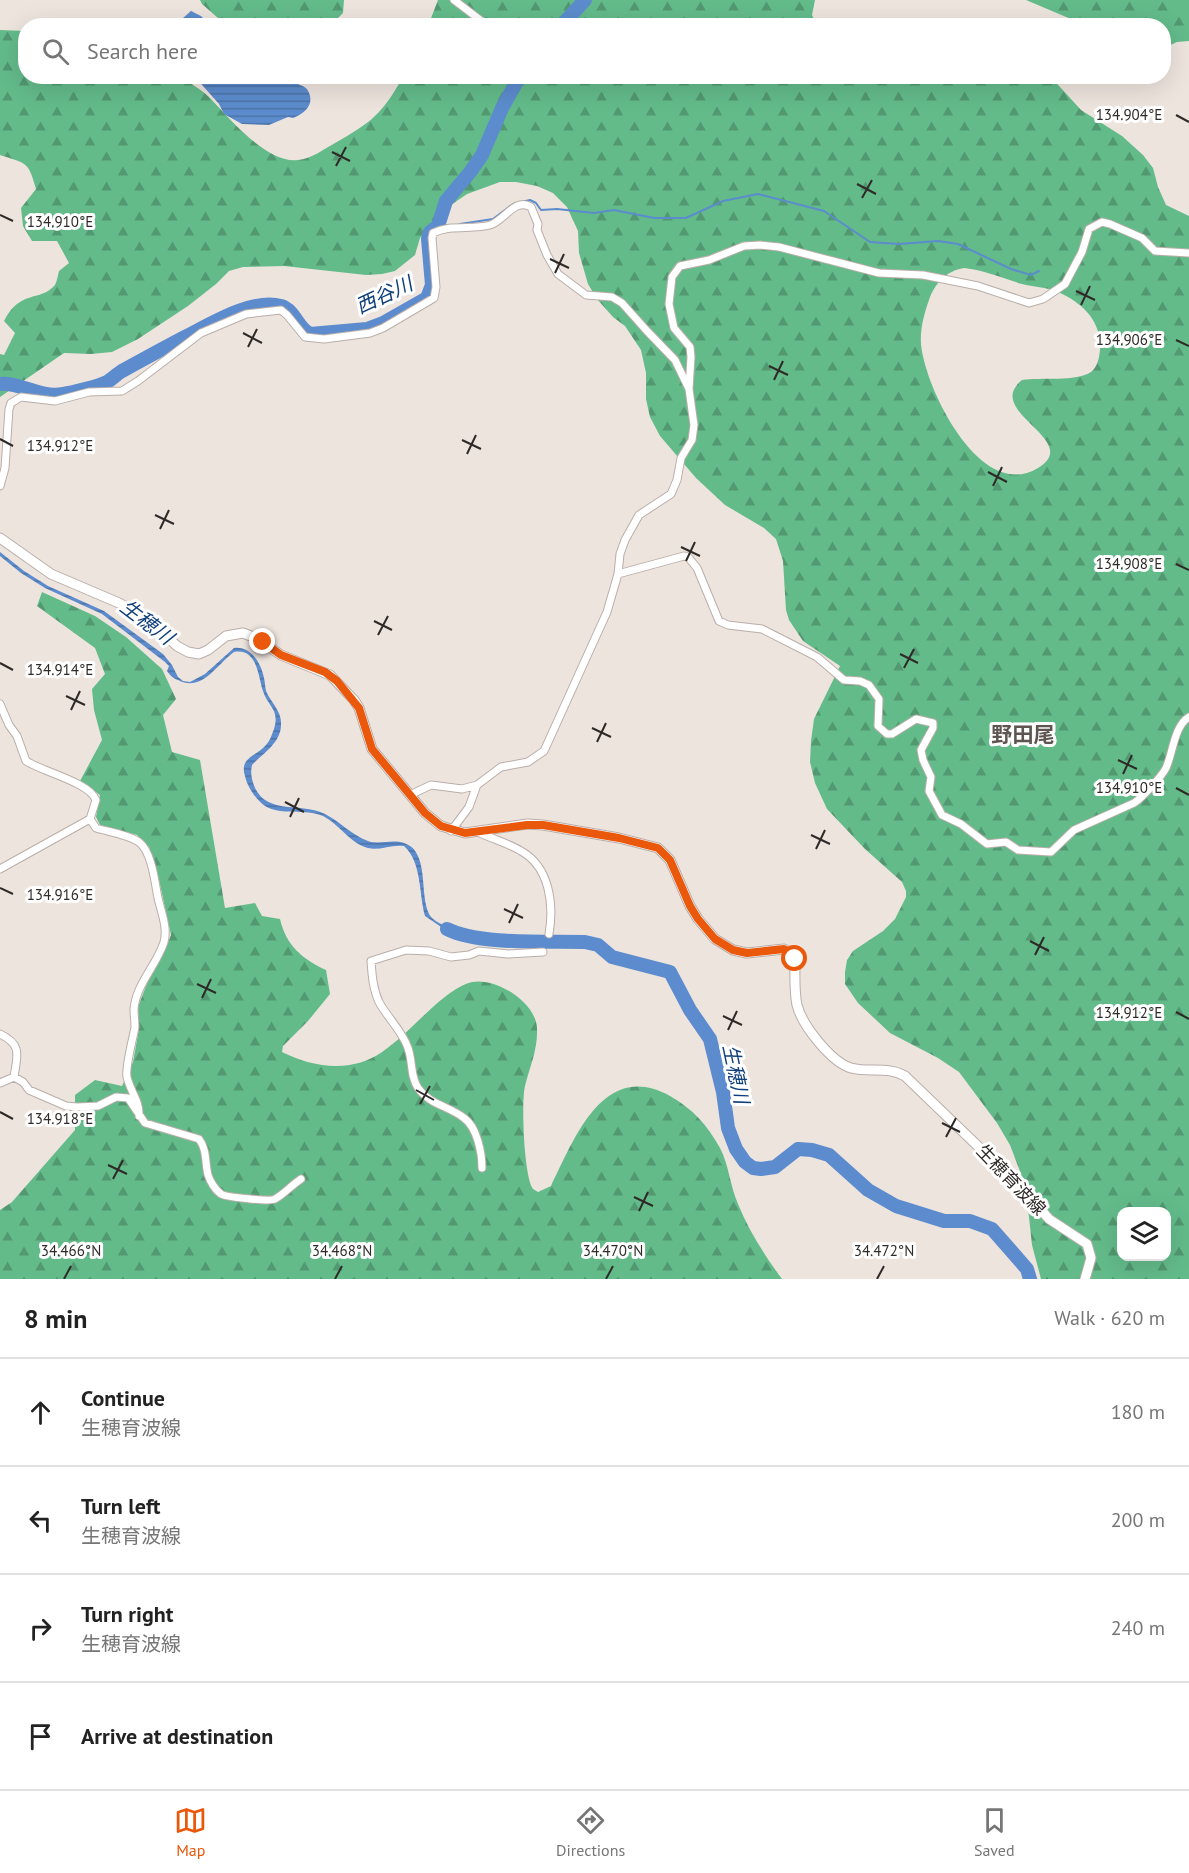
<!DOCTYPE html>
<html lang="en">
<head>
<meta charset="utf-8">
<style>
  body { margin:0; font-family:"PT Sans","Noto Sans JP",sans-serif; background:#f6f6f6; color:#222 }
  .controls { position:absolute; right:18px; bottom:18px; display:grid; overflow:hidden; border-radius:12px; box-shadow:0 6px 24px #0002 }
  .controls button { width:54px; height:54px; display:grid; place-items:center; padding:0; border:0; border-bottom:2px solid #e0e0e0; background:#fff; color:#222; font:30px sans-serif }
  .stop { position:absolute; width:18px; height:18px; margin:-14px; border:4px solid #ea580c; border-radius:50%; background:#fff }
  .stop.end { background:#ea580c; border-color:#fff; box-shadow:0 2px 6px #0008 }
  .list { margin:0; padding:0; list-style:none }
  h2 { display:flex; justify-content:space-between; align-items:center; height:78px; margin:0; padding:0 24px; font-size:26px }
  h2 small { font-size:20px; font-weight:400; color:#767676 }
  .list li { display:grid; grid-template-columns:39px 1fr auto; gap:18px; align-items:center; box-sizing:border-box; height:108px; padding:0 24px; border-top:2px solid #e0e0e0 }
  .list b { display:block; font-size:22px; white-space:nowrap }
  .list p { margin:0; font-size:20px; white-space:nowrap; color:#767676 }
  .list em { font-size:20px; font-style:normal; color:#767676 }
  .icon { flex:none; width:33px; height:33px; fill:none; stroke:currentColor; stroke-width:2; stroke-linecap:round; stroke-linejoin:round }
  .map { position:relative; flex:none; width:1189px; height:1279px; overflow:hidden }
  .search { position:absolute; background:#fff; box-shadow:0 6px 24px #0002; left:18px; right:18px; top:18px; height:66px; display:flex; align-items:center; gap:15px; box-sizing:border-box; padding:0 21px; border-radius:24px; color:#767676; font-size:22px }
  .sheet { height:510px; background:#fff }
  nav { display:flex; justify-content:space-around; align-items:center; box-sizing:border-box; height:84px; border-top:2px solid #e0e0e0; background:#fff; font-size:16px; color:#767676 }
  nav a { display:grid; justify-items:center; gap:3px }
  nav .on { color:#ea580c }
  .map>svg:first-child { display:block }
  .forest { fill:url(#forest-firs); fill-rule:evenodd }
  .water { fill:url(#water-rules) }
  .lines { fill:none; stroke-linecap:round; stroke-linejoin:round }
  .stream { stroke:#5c8ccd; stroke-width:2 }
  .river { stroke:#5c8ccd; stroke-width:14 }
  .minor-casing { stroke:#b9aea9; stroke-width:9 }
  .secondary-casing { stroke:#b9aea9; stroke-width:11 }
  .minor { stroke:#fff; stroke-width:7 }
  .secondary { stroke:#fff; stroke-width:9 }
  .route { stroke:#ea580c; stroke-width:8 }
  .ticks { fill:none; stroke:#2e2a28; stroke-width:2 }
  .labels { text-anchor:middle; stroke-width:6; stroke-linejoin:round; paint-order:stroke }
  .street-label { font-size:18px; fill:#2e2a28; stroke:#fff }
  .water-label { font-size:20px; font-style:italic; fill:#11407c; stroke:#fff }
  .quarter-label { font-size:21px; font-weight:bold; fill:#5e5550; stroke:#fff }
  .ticks-label { font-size:15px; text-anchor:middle; fill:#2e2a28; stroke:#fff; stroke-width:6; stroke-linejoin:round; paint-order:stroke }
</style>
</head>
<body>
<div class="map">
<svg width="1189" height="1279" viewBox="0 0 1189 1279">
  <defs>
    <pattern id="forest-firs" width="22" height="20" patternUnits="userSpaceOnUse" patternTransform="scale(1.5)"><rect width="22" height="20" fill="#63bb8a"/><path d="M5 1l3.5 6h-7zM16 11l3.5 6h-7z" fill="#529871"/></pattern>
    <pattern id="water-rules" width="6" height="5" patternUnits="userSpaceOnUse" patternTransform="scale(1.5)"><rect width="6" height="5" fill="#5c8ccd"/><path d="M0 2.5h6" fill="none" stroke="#4c73a6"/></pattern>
  </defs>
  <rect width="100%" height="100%" fill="#eee4de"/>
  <path class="forest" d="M200,0H344L343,13L330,26L226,25L202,4Z
    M438,0H815L812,15L817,25L428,26Z
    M1026,0H1189V41L1177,42L1164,48V26L1085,25Z
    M0,30L25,31L26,76L180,77C190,83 201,89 210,98C229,118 267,164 298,160C311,159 324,149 335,143C372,122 382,114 403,77L1050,76L1081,110L1122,136L1143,155L1153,168L1158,187L1166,205L1189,216V1279H1041L1032,1245L1028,1208L1021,1174L1010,1145L997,1123L959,1072L938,1058L890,1033L858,1003L845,984V972L847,960L853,951L883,931L895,919L906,897V891L902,882L865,849L827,809L815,783L810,762L811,741L814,719L840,666L803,641L789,620L786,610L783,561L776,539L764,528L725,505L696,478L660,436L650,417L646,399V373L641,350L625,326L613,317L597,299L588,284L579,253L578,231L567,207L553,193L537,186L516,182H500L467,194L448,207L420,238L415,255L395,271L382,274L366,275L284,266L243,267L229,271L216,284L188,306L138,339L112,352L91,354L64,353L0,397V354L4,355L15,333L4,321C20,289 41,302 55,285C57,281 58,275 59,271L69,263L57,241H32L23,226L21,208L36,189C28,160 26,164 0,155ZM964,268C984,270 1002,278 1022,284C1033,287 1046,287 1058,292C1081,302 1101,320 1100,347C1100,355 1098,367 1091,372C1076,382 1041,377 1022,380C982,412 1084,440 1038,468C981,503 925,389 921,344C920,329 924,314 929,300C935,283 946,271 964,268ZM1122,1212H1166V1256H1122Z
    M42,592L95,616L126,637L162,669L176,699L163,715L172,752L200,760L225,908L255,903L262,916L280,919C286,945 302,959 326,970L330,994L308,1021L283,1046L282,1052C314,1068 352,1073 382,1052C401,1039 417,1021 434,1006C444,997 459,985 472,982C497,977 536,1003 537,1028C538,1049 530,1066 525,1086C521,1103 524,1177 533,1189L538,1192L551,1186C574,1140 603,1059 670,1096C693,1109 707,1125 720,1148C729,1165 730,1186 738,1204C749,1231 765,1256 782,1279H0V1210L12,1202L75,1130V1095L95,1080L122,1086L133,1062L139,1029L138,1007L151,973L166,948L171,935L157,871L149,847L137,835L100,825L96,817L100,795L80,781L102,740L94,710L92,689L105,674L95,648L37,606Z"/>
  <path class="water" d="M191,11L201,16L210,25H175Z
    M195,77C218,76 290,74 307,89C316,103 306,113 293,118L288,117L269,125L242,124L224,114L219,104Z
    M0,552L24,571L48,586L104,611L163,654L172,665L178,677L183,681L190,682L205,674L234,648C251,646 261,663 264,678C265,682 265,687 266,691C271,703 282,711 281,725C281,743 262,754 252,765C250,774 252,780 255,788C268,815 301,802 325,814C339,821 352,835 368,841C378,845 392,839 404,843C432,852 417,901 432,918C440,926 458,929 468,938L453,935L425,916C419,895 422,862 404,846C392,844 379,851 368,848C351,844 339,824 323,816C305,808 282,816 265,806C256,800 247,786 245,776C239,757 257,756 266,745C270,741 272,734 274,729C280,709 268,707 263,691C258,677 258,648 234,652C217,664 202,693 178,680C172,678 170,675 167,671L169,666L165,662L102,614L45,588L21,573L0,556Z"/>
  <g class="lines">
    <path class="stream" d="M460,224L493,219L513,204L530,200L536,203L541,210L557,209L594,213L614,210L654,218H686L723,201L758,194L824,211L870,242L899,244L938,241L958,244L1011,269L1031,275L1039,271
      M438,226L455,225"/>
    <path class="river" d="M561,26L585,0
      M0,384C21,382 38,398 63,394C71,393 99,386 107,382C112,379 117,374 122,371C142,360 162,349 183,338C209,325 251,298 281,306C296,311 297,328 310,334L367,329L383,323L427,298L432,285L428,239L430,232L438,226L446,201L471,171L482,155L502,108L520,76
      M447,929C478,945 549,941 585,942L598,945L612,957L670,972L690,1010L710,1039L723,1092L728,1128L736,1149L745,1162L753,1168L761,1169L775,1167L798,1149L812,1150L829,1155L868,1190L896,1206L944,1221H970L992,1229L1027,1269L1030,1279"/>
    <defs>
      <path id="minor" d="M454,0L488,26
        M0,486L5,468L9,409L11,403L21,397L55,401L89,392L122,391L138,381L201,333L246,314L281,310L287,315L305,337L324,339L370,333L383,328L434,298L436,287L432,238L433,233C451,224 472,230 490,225C504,221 515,197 531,207L538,224L537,230L547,255L558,274L586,295L612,297L622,303L647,331L675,360L689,389
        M618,574L684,556L688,557L697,568L719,621L728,625L762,629L817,657L844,680L860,681L869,685L879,699L878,726L887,734H892L916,719L933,723V728L921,750L923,760L931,777L929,791L942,815L961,824L987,844L1006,842L1018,850L1051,852L1074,830L1134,803C1142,798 1162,776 1166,768C1173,753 1174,726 1189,717
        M0,704L9,725L17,736L26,761C43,772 89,782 96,800L90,819L96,828C109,832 127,834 139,842C152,852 155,883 158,898C161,912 168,927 164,942C157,965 136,984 134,1009C134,1015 135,1021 135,1027C133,1039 125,1067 127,1077C130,1091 140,1101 139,1116
        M410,795L431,785L462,789L477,785
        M451,831L469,807L477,785L501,767L528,762L544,751L607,612L618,574L620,554L625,540L639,515L671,494L677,480L681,458L692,440L694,425L689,389L691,357L690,347L674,328L669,304L672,277L680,266L709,260L744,246L760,245L779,247L879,273L923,275L978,286L1029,303L1043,299L1065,284L1082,252L1089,229L1102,222L1110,224L1142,238L1155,251L1189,253
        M478,832C492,839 508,843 521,851C550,867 554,905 549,934
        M0,869L90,819
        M0,1034C23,1045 17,1056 14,1077
        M0,1083L14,1077L23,1082L29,1090L66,1106L77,1107L98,1106L116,1097L128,1098L145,1123L199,1139C207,1149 205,1163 208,1175C210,1181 215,1190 221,1194C225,1197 271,1202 275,1199C284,1194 292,1185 301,1179
        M482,1168C482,1153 477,1127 464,1118C449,1106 430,1105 418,1088C410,1076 413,1062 408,1048C403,1032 387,1017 379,1002C373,989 372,975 371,961L406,950L429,951L451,957L469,955L479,951L508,954L543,952"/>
      <path id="secondary" d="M0,538L51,574L119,603L148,619L177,646L188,652L199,654L208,650L226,636L243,633L256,638L281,655L330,675L354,700L359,708L372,749L425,813L441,826L465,833L527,824L543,825L619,838L658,848L670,860L690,906L698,919L715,939L733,950L747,953L784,949L793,954L795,959C795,974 794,991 797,1005C802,1025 831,1062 851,1068C870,1073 888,1066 905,1076L984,1152L1008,1172L1049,1219L1087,1244L1091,1258L1085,1279"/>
    </defs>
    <use href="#minor" class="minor-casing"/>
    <use href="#secondary" class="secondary-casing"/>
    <use href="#minor" class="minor"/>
    <use href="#secondary" class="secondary"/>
  </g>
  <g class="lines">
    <path class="route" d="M263,642L281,655L325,672L337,681L359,708L372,749L425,813L441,826L465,833L527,825H543L619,838L658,848L670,860L690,906L698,919L715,939L733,950L747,953L784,949L793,954L795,959"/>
  </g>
  <path class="ticks" d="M1176,115L1189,122M332,152L350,161M336,166L346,147M857,184L876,194M862,198L872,180M0,215L13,221M550,259L569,268M555,273L564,254M1076,291L1095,300M1081,305L1090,286M243,333L262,343M1176,340L1189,346M248,347L257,329M769,366L788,375M774,380L783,361M0,439L13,446M462,440L481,449M467,454L476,435M988,472L1007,482M993,486L1002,467M155,515L174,524M160,529L169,510M681,547L700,556M686,561L695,542M1176,564L1189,570M374,621L392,630M378,635L388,616M900,654L918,663M0,663L13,670M904,668L914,649M66,696L85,705M71,710L80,691M592,728L611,737M597,742L606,723M1118,760L1137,769M1123,774L1132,755M1176,788L1189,795M285,802L304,812M290,817L299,798M811,835L830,844M816,849L825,830M0,888L13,894M504,909L523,918M509,923L518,904M1030,941L1049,951M1035,955L1044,937M197,984L216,993M202,998L211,979M1176,1012L1189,1019M723,1016L742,1025M728,1030L737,1011M416,1090L434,1100M420,1104L430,1086M0,1112L13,1119M942,1123L960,1132M946,1137L956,1118M108,1165L127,1174M113,1179L123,1160M634,1197L653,1206M639,1211L648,1192M64,1279L71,1266M335,1279L342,1266M606,1279L613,1266M877,1279L884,1266"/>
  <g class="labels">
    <g class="street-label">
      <text transform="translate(1011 1180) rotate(46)" y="6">生穂育波線</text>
    </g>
    <g class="water-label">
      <text transform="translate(384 295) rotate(-25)" y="7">西谷川</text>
      <text transform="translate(147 622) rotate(37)" y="7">生穂川</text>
      <text transform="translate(736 1074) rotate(78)" y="7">生穂川</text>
    </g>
    <g class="quarter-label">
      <text x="1023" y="742">野田尾</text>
    </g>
  </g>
  <g class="ticks-label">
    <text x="1129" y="120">134.904°E</text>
    <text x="60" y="227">134.910°E</text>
    <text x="1129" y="345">134.906°E</text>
    <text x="60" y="451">134.912°E</text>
    <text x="1129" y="569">134.908°E</text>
    <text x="60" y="675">134.914°E</text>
    <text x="1129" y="793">134.910°E</text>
    <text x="60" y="900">134.916°E</text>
    <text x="1129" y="1018">134.912°E</text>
    <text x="60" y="1124">134.918°E</text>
    <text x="71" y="1256">34.466°N</text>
    <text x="342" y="1256">34.468°N</text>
    <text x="613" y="1256">34.470°N</text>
    <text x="884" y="1256">34.472°N</text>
  </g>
</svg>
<div class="controls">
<button><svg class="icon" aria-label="layers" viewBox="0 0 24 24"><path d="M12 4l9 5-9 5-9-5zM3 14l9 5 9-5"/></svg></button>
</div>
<div class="stop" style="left:795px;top:959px"></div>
<div class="stop end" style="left:263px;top:642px"></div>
<div class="search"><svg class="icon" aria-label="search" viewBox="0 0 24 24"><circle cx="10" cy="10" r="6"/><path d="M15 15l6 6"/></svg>Search here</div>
</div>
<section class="sheet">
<h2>8 min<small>Walk · 620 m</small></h2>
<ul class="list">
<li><svg class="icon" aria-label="ahead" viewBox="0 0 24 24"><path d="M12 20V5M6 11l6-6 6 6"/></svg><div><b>Continue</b><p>生穂育波線</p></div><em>180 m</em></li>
<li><svg class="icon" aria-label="left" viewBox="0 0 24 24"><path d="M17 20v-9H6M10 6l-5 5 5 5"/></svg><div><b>Turn left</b><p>生穂育波線</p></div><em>200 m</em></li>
<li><svg class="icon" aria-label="right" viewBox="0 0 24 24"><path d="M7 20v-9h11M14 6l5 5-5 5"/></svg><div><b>Turn right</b><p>生穂育波線</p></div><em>240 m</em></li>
<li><svg class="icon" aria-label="arrive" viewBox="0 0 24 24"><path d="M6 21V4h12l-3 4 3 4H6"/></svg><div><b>Arrive at destination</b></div></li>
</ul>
</section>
<nav>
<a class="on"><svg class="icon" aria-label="map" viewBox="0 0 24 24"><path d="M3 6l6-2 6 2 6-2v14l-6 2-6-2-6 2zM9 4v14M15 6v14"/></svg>Map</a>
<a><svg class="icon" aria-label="directions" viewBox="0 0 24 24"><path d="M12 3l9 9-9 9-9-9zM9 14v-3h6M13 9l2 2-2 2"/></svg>Directions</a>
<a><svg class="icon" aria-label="saved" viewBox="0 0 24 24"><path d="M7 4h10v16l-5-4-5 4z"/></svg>Saved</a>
</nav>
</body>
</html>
